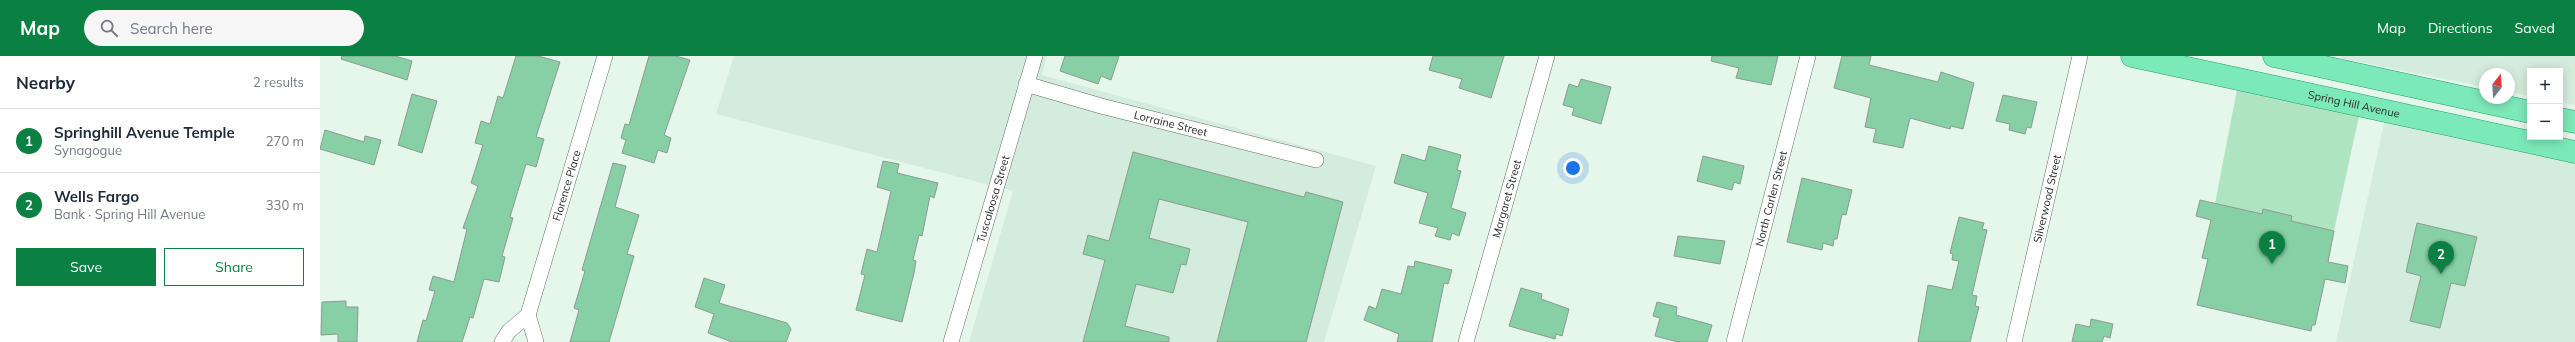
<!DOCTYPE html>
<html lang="en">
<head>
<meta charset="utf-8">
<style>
  body { margin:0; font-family:Mulish,sans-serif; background:#f6f6f7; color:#1f2937 }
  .controls { position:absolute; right:12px; top:12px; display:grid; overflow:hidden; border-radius:0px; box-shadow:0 2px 10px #0003 }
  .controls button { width:36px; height:36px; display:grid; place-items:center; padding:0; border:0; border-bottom:1px solid #e0e1e3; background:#fff; color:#1f2937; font:20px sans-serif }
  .compass { position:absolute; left:2159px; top:12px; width:36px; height:36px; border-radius:50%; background:#fff; box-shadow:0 2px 10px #0003; rotate:17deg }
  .you { position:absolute; left:1253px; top:112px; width:14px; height:14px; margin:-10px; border:3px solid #fff; border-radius:50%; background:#1a73e8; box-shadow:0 0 0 6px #1a73e833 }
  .badge { display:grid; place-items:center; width:26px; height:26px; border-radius:50%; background:#0b8043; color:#fff; font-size:13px; font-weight:700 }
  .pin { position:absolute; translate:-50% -33px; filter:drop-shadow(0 1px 2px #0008) }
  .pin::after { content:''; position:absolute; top:21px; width:14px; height:12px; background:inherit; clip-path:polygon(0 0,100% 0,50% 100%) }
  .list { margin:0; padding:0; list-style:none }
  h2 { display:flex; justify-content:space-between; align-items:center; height:52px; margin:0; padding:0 16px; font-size:17px }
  h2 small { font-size:13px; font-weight:400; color:#747a83 }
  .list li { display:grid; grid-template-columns:26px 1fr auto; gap:12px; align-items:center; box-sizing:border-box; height:64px; padding:0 16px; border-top:1px solid #e0e1e3 }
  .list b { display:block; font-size:15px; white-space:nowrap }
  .list p { margin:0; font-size:13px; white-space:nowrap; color:#747a83 }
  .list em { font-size:13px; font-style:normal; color:#747a83 }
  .actions { display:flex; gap:8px; padding:12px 16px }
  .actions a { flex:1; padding:9px 0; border:1px solid #0b8043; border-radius:0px; text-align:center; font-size:14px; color:#0b8043 }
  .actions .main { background:#0b8043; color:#fff }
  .icon { flex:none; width:22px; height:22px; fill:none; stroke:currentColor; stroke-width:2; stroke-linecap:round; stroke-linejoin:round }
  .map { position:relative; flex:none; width:2255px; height:286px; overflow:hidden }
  header { display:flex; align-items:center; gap:24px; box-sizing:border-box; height:56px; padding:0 20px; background:#0b8043; color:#fff }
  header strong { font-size:19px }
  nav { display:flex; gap:22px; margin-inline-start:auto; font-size:14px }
  .search { width:280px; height:36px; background:#f6f6f7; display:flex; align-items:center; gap:10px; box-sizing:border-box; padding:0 14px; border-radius:22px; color:#747a83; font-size:15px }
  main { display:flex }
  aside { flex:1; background:#fff }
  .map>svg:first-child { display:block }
  .built { fill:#d4ecdd }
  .green { fill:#afe4c3 }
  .building { fill:#87cfa5; stroke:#8c9b91 }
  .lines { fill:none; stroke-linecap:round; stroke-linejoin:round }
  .minor-casing { stroke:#617066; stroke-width:16 }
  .primary-casing { stroke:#259e68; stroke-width:23 }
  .minor { stroke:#fff; stroke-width:15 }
  .primary { stroke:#7ce9b9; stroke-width:22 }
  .labels { text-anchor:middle; stroke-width:3; stroke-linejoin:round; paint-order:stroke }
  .street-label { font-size:11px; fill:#262c28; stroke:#fff }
</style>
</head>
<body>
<header>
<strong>Map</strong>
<div class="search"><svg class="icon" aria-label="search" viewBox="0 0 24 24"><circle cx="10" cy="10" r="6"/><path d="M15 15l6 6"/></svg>Search here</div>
<nav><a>Map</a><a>Directions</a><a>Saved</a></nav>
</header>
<main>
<aside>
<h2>Nearby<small>2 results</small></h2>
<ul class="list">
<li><span class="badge">1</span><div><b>Springhill Avenue Temple</b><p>Synagogue</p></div><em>270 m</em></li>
<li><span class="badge">2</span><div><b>Wells Fargo</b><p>Bank · Spring Hill Avenue</p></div><em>330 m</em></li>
</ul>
<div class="actions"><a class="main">Save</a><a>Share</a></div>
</aside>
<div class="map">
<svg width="2255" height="286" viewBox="0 0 2255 286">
  <rect width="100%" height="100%" fill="#e5f6eb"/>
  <path class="built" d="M414,0H727L722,19L1056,110L1004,286H649L693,135L396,58Z
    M2021,0H2255V49L2240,46V15H2210V40L2189,36V18H2165V31L2020,2Z
    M2065,63L2255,102V286H2016Z"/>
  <path class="green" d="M1917,33L2039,60L2014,175L1895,148Z"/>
  <path class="building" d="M22,0H75L92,5L87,24L21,3Z
    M196,0H218L240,6L216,81L224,83L216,111L206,108L190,161L193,162L182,200L185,201L179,226L164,223L153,262L150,261L142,286H97L103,264L106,265L115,235L109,234L113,220L134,226L147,173L143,172L158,130L151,127L163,89L155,87L161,65L170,68L178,40L183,42Z
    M329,0H356L370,4L344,79L351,82L347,97L338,94L334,107L302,97L306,84L301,82L305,68L309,69Z
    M745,0H799L791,24L781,20L778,28L740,15Z
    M1113,0H1184L1171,42L1139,32L1142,23L1109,14Z
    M1392,0H1458L1451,29L1416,22L1419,12L1391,5Z
    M1522,0H1551L1549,9L1618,26L1621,16L1654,27L1643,73L1631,70L1630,73L1590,62L1583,92L1553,86L1556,73L1545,71L1551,42L1514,32Z
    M1261,23L1291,31L1281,68L1252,59L1254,52L1243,49L1249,28L1258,31Z
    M92,38L117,45L102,97L78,89Z
    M1683,39L1717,46L1711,72L1707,71L1705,78L1689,74L1690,68L1676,65Z
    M5,74L44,86L45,80L61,84L54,109L0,93Z
    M1109,90L1141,99L1137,114L1141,115L1131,152L1146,157L1139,180L1132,177L1130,184L1115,180L1118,172L1099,167L1108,137L1074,127L1082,98L1105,105Z
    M813,96L984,141L986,136L1023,146L986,286H897L928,166L839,143L829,182L870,193L866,209L861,208L853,237L816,228L805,270L849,281V286H763L785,204L763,198L768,179L789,185Z
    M1383,100L1424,110L1420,128L1414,126L1412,134L1377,125Z
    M563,105L579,108L577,117L618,127L614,142L610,140L602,180L599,179L593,204L596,205L594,217L582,266L536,254L545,219L541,218L547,193L557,196L571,135L557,131Z
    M293,107L306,110L295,151L319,159L307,198L314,200L289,286H250L259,254L254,252L265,215L262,214Z
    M1482,122L1532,134L1526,159L1522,158L1517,183H1514L1513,190L1503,187L1502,194L1467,186Z
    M1880,144L1942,158L1943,153L1972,160L1971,165L2014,175L2008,206L2028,210L2025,227L2005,223L1995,269H1992L1991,275L1877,249L1888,203L1882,202L1891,164L1876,160Z
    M1639,161L1664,167L1662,173L1667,174L1652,239L1657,240L1655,250L1659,251L1650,286H1598L1608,229L1632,234L1639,205L1632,204L1633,198L1630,197Z
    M2097,167L2157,181L2145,230L2131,227L2120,272L2090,265L2101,220L2086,216Z
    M1358,180L1405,185L1400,208L1354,200Z
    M1095,205L1132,214L1128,228L1124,227L1112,286H1077L1079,278L1044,264L1049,250L1056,253L1062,233L1081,238L1088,210L1094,211Z
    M384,222L405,229L399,247L467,267L471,273L466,286H412L388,277L394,258L375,251Z
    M1201,232L1222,238L1221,243L1249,253L1242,280L1236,278L1235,283L1189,270Z
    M26,245V251H38L37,286H18V278L1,279L2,246Z
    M1337,246L1357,251L1356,259L1392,269L1387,286H1358L1335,280L1340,262L1333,260Z
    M1771,263L1793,268L1790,282L1784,280L1782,286H1752L1756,268L1770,271Z"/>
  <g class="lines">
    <defs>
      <g id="minor">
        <path id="s1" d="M706,28L781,50L996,104"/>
        <path d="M208,259L216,286"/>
        <path id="s2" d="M182,286L189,275L208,259L285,0"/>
        <path id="s3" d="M631,286L715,0"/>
        <path id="s4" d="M1146,286L1227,0"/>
        <path id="s5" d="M1414,286L1488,0"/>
        <path id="s6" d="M1694,286L1760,0"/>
      </g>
      <g id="primary">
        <path id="s7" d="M1812,0L2255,96"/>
        <path d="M1954,0L2210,56"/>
        <path d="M2240,63L2255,66"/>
      </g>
    </defs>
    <use href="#minor" class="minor-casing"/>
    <use href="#primary" class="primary-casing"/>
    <use href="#minor" class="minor"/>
    <use href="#primary" class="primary"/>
  </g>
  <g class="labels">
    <g class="street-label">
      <text dy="4" stroke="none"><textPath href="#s7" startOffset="227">Spring Hill Avenue</textPath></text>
      <text dy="4" stroke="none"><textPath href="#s1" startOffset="150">Lorraine Street</textPath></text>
      <text dy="4" stroke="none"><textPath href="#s2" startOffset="173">Florence Place</textPath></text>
      <text dy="4" stroke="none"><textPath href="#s3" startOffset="149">Tuscaloosa Street</textPath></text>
      <text dy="4" stroke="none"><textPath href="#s4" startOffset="149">Margaret Street</textPath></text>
      <text dy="4" stroke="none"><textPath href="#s5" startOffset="148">North Carlen Street</textPath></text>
      <text dy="4" stroke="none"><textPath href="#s6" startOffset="147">Silverwood Street</textPath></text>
    </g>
  </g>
</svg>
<div class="controls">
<button>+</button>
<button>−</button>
</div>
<svg class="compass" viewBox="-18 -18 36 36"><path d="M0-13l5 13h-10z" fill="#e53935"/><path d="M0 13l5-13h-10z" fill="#747a83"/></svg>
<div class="you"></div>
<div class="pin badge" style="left:1952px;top:208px">1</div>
<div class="pin badge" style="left:2121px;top:218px">2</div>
</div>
</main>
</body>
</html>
